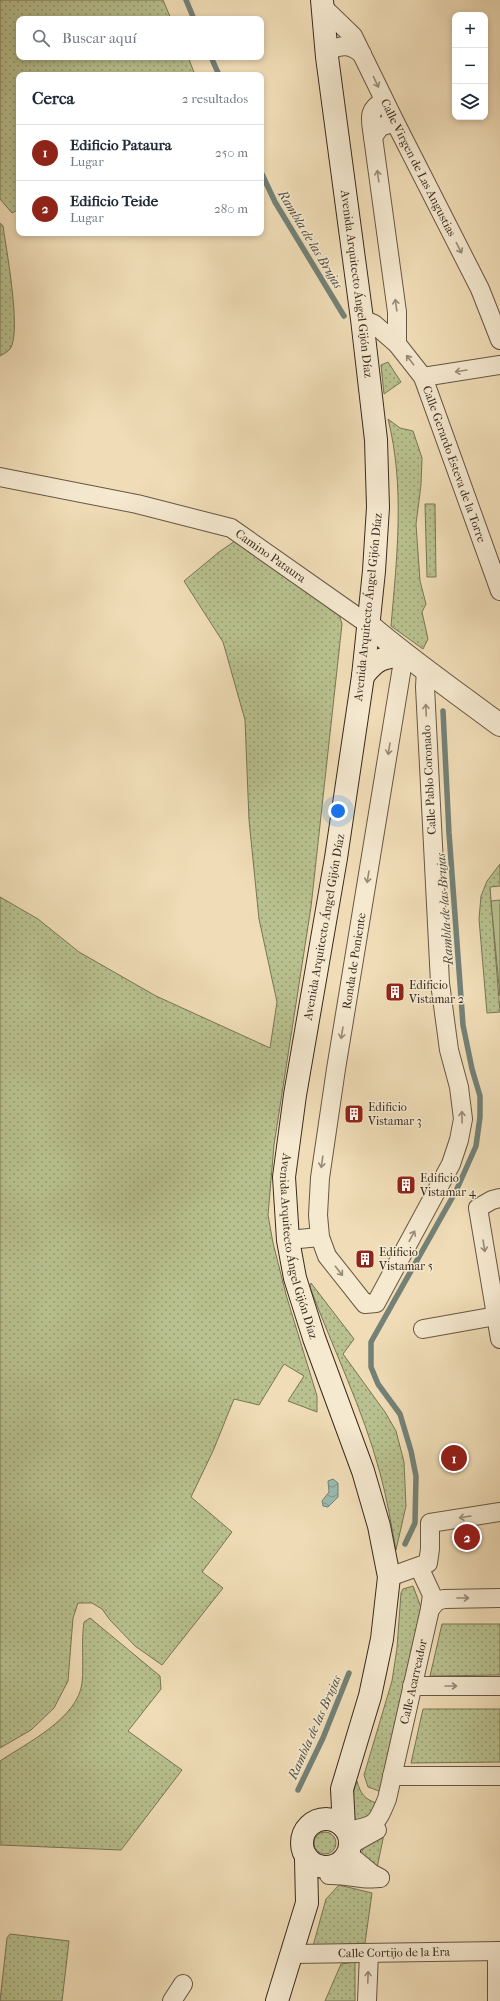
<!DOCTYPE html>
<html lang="es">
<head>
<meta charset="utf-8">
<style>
  body { margin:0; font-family:"IM FELL French Canon",serif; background:#f6f6f7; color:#1f2937 }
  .controls { position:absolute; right:12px; top:12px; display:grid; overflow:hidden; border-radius:8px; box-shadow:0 2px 6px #0003 }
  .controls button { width:36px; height:36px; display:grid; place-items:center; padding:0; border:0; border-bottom:1px solid #e0e1e3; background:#fff; color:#1f2937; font:20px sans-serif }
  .you { position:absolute; left:338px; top:811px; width:14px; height:14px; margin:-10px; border:3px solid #fff; border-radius:50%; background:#1a73e8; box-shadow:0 0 0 6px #1a73e833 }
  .badge { display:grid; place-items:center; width:26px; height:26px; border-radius:50%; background:#8f2418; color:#fff; font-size:13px; font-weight:700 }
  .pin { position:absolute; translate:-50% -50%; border:2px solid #fff; box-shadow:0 1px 4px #0006 }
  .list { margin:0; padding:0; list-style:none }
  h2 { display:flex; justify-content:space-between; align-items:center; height:52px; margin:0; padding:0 16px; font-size:17px }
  h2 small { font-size:13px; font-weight:400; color:#747a83 }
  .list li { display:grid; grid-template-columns:26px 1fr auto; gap:12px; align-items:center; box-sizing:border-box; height:56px; padding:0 16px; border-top:1px solid #e0e1e3 }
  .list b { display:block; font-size:15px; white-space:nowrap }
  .list p { margin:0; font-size:13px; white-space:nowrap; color:#747a83 }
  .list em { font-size:13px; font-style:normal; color:#747a83 }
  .icon { flex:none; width:22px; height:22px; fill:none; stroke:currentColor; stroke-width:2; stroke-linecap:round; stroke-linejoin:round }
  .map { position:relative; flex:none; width:500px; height:2001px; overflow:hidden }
  .search { position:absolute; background:#fff; box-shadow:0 2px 6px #0003; left:16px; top:16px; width:248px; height:44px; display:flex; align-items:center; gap:10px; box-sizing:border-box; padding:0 14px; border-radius:8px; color:#747a83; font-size:15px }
  .panel { position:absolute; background:#fff; box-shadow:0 2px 6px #0003; left:16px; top:72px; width:248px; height:164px; border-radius:8px }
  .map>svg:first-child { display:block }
  .grass { fill:url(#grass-dots); stroke:#787656 }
  .pitch { fill:#b8c18f; stroke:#787656 }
  .water { fill:url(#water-waves); stroke:#738177 }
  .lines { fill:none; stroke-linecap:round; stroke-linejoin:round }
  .stream { stroke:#738177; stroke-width:5.5 }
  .minor-casing { stroke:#675744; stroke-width:20 }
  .tertiary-casing { stroke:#675744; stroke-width:24 }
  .secondary-casing { stroke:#392a1e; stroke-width:24 }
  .minor { stroke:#f5e9d0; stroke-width:18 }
  .tertiary { stroke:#f5e9d0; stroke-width:22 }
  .secondary { stroke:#f5e9d0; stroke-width:22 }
  .oneway { stroke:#978a77 }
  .labels { text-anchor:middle; stroke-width:3; stroke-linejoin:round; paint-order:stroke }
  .street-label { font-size:12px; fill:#392a1e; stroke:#f5e9d0 }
  .poi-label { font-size:12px; fill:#392a1e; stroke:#f5e9d0; text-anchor:start }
  .water-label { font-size:13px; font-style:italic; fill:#514e43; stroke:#f5e9d0 }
</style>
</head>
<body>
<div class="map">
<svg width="500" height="2001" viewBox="0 0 500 2001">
  <defs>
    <pattern id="grass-dots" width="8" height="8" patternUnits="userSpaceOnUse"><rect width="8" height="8" fill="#b8c18f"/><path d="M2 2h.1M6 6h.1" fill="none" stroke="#979d74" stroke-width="1.8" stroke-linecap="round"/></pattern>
    <pattern id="water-waves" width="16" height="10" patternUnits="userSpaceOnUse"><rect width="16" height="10" fill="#9abbb2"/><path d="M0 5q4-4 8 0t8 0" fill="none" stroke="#7f9890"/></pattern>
  </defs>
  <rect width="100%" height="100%" fill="#f0ddb7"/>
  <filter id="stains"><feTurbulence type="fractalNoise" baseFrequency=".005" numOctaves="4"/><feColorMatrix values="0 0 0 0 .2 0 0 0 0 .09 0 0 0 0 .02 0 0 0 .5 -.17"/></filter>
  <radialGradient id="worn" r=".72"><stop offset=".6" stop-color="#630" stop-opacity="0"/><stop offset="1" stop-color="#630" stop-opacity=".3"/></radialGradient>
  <path class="grass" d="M0,0H163L171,19H19V57H188L195,75H19V209L12,213L0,199Z
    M0,223L3,226C6,248 22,333 10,349C8,352 3,354 0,356Z
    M388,362L401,382L384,394L381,365Z
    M388,419L400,428L413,431L422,458L421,485L416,524L420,581L426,604L422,612L428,639L423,649L391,626C397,557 405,486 388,419Z
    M425,504H435L436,577H427Z
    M235,541L339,614L342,624L311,907L274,1145L268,1215L273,1243L287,1298L317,1396V1412L288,1401L304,1376L284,1364L259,1405L234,1399L213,1451L191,1497L232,1532L202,1572L223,1588L162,1665L135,1646L110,1620L102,1609L92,1603H78L73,1618L68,1681L54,1708L31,1730L0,1748V897L38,919L79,952L156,996L270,1048L277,1002L259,919L249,820L245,720L223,642L184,581L219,552Z
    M500,864V886L490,887L500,1012L487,1013L479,919L481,896L487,881Z
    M311,1283L354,1339L343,1354L385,1412L396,1431L404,1462L406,1506L396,1550C391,1524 387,1498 380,1473C363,1409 333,1349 310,1287Z
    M413,1586L422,1610L390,1755L379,1791L368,1787L364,1775L392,1681L397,1648L401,1593L403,1589Z
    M90,1618L160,1676L161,1689L128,1731L182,1770L121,1850L0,1845V1761C27,1743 78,1718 82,1683C84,1663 81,1642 84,1622Z
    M442,1624H500V1675L430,1676Z
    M423,1709H500V1762L411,1763Z
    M357,1781C360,1793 365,1800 377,1803L372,1816L355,1821L348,1810Z
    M314 1843a11 11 0 1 1 22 0a11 11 0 1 1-22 0Z
    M384,1834L377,1868L361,1855C363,1843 374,1840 384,1834Z
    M339,1885L372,1893L365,1943L313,1946L326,1899Z
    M10,1934L69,1941L62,2001H0L7,1938Z
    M355,1962V2001H325L341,1964Z"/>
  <path class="pitch" d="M500,900V996L491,901Z"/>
  <path class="water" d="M333,1479L338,1483V1497L328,1507L323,1506L322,1501L329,1492L328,1481Z"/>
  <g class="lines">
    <path class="stream" d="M186,0L194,19
      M211,57L219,75
      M261,172L275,202L344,316
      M405,1544L415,1523L416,1476L411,1451L400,1414L378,1384L371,1367V1342L456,1191L476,1146L480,1117V1096L472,1069L463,1025L449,833L443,711
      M298,1790L323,1738L349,1673"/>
    <defs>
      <g id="minor">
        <path id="s1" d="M322,6L353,36L395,122L480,289L500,340"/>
        <path d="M327,57L330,50C343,44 351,45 362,54"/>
        <path d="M395,122L380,127L373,137L397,312V344"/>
        <path d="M373,137C371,120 366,110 384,101"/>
        <path id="s2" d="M362,319L374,324L397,344L423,377L500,591"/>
        <path d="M423,377L500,365"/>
        <path id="s3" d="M0,477L137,504L231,528L369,625"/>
        <path d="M404,655L336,1069L320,1178L318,1215L320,1237L327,1256L365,1304L376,1303L451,1164L459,1140L463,1119L459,1087L449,1050L440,983L425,687L426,669"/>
        <path d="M500,1198L492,1200L478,1208L500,1339"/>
        <path d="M288,1240L320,1237"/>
        <path d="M423,1329L496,1316"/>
        <path d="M389,1577L428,1563L430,1549V1523L500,1512"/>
        <path d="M430,1609L437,1601L444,1599L500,1598"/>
        <path d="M412,1686H500"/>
        <path d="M392,1776H500"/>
        <path id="s4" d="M347,1831C375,1826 376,1826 387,1799L430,1609L432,1595L419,1567"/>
        <path d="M350,1845L377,1830"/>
        <path d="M348,1854L371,1873L380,1878"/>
        <path d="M329,1875C347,1874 363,1881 380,1878"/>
        <path id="s5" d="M292,1954L500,1951"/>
        <path d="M172,2001L183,1984"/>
        <path d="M367,2001L369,1953"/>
        <path d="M497,2001V1951"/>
      </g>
      <path id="tertiary" d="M369,625C411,661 456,692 500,725"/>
      <g id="secondary">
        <path id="s6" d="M322,0L327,57L362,319L376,440L378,507L374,571L363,676L336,858L295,1095L284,1177L288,1240L295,1278L314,1338L363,1471L379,1526L389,1577L382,1639L370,1696L342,1789L344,1827"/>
        <path d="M363,676C376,659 383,657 404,655"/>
        <circle cx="326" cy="1843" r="24"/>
        <path d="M277,2001L307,1903L306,1859"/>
      </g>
    </defs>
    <use href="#minor" class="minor-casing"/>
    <use href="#tertiary" class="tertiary-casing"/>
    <use href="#secondary" class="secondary-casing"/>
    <use href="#minor" class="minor"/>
    <use href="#tertiary" class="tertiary"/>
    <use href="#secondary" class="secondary"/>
  </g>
  <defs><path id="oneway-shaft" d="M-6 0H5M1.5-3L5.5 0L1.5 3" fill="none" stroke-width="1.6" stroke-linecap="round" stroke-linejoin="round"/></defs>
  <g class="oneway">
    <use href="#oneway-shaft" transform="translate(376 82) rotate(65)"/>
    <use href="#oneway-shaft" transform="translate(378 176) rotate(-98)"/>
    <use href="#oneway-shaft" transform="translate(459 248) rotate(63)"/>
    <use href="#oneway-shaft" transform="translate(396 305) rotate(-98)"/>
    <use href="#oneway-shaft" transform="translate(410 360) rotate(-127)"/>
    <use href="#oneway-shaft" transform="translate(461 371) rotate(171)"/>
    <use href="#oneway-shaft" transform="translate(426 710) rotate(-93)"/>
    <use href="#oneway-shaft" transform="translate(389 749) rotate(99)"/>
    <use href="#oneway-shaft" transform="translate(368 877) rotate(99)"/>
    <use href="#oneway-shaft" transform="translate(342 1033) rotate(99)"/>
    <use href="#oneway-shaft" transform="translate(462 1117) rotate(-91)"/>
    <use href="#oneway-shaft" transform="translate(322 1162) rotate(98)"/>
    <use href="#oneway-shaft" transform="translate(412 1236) rotate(-62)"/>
    <use href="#oneway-shaft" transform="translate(484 1246) rotate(81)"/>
    <use href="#oneway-shaft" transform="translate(339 1271) rotate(52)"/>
    <use href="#oneway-shaft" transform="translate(465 1517) rotate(171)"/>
    <use href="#oneway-shaft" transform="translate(463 1598)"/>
    <use href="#oneway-shaft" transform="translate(451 1686)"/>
    <use href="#oneway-shaft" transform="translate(368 1977) rotate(-88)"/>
  </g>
  <defs>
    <symbol id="building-square" viewBox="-11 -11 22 22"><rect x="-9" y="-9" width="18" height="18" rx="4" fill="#8f2418" stroke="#f5e9d0"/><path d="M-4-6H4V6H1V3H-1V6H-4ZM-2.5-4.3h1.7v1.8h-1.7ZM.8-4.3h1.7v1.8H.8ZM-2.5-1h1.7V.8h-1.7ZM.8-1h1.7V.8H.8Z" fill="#fff"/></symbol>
  </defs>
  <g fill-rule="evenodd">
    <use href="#building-square" x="384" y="981" width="22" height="22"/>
    <use href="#building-square" x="343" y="1103" width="22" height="22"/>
    <use href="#building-square" x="395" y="1174" width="22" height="22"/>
    <use href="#building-square" x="354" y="1248" width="22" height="22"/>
  </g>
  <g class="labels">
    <g class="street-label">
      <text dy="4" stroke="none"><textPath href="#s1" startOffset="190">Calle Virgen de Las Angustias</textPath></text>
      <text dy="4" stroke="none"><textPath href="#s6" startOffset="286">Avenida Arquitecto Ángel Gijón Díaz</textPath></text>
      <text dy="4" stroke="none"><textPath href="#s2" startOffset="178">Calle Gerardo Esteva de la Torre</textPath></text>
      <text dy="4" stroke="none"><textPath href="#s3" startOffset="285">Camino Pataura</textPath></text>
      <text transform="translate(368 607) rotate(-84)" y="4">Avenida Arquitecto Ángel Gijón Díaz</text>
      <text transform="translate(429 780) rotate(-93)" y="4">Calle Pablo Coronado</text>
      <text transform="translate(324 927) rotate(-80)" y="4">Avenida Arquitecto Ángel Gijón Díaz</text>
      <text transform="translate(354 961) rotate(-81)" y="4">Ronda de Poniente</text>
      <text dy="4" stroke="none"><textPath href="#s6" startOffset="1258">Avenida Arquitecto Ángel Gijón Díaz</textPath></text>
      <text dy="4" stroke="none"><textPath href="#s4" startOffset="176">Calle Acarreador</textPath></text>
      <text dy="4" stroke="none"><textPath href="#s5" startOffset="102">Calle Cortijo de la Era</textPath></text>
    </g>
    <g class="poi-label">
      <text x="409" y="989">Edificio<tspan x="409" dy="14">Vistamar 2</tspan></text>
      <text x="368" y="1111">Edificio<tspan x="368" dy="14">Vistamar 3</tspan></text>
      <text x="420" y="1182">Edificio<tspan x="420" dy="14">Vistamar 4</tspan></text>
      <text x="379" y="1256">Edificio<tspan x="379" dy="14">Vistamar 5</tspan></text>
    </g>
    <g class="water-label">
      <text transform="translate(311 239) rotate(59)" y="5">Rambla de las Brujas</text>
      <text transform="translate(444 909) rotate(-94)" y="5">Rambla de las Brujas</text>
      <text transform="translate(314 1727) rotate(-66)" y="5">Rambla de las Brujas</text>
    </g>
  </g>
  <rect width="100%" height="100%" filter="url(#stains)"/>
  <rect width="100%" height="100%" fill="url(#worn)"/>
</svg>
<div class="controls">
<button>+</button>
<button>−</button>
<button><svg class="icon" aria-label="layers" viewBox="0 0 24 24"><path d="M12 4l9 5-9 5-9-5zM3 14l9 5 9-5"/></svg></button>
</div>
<div class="you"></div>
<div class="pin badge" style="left:454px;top:1458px">1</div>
<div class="pin badge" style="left:467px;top:1537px">2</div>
<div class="search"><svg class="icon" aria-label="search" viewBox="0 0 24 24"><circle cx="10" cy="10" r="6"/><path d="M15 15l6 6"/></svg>Buscar aquí</div>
<section class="panel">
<h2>Cerca<small>2 resultados</small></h2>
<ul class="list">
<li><span class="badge">1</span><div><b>Edificio Pataura</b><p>Lugar</p></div><em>250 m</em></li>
<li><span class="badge">2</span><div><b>Edificio Teide</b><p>Lugar</p></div><em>280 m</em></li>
</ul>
</section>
</div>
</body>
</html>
